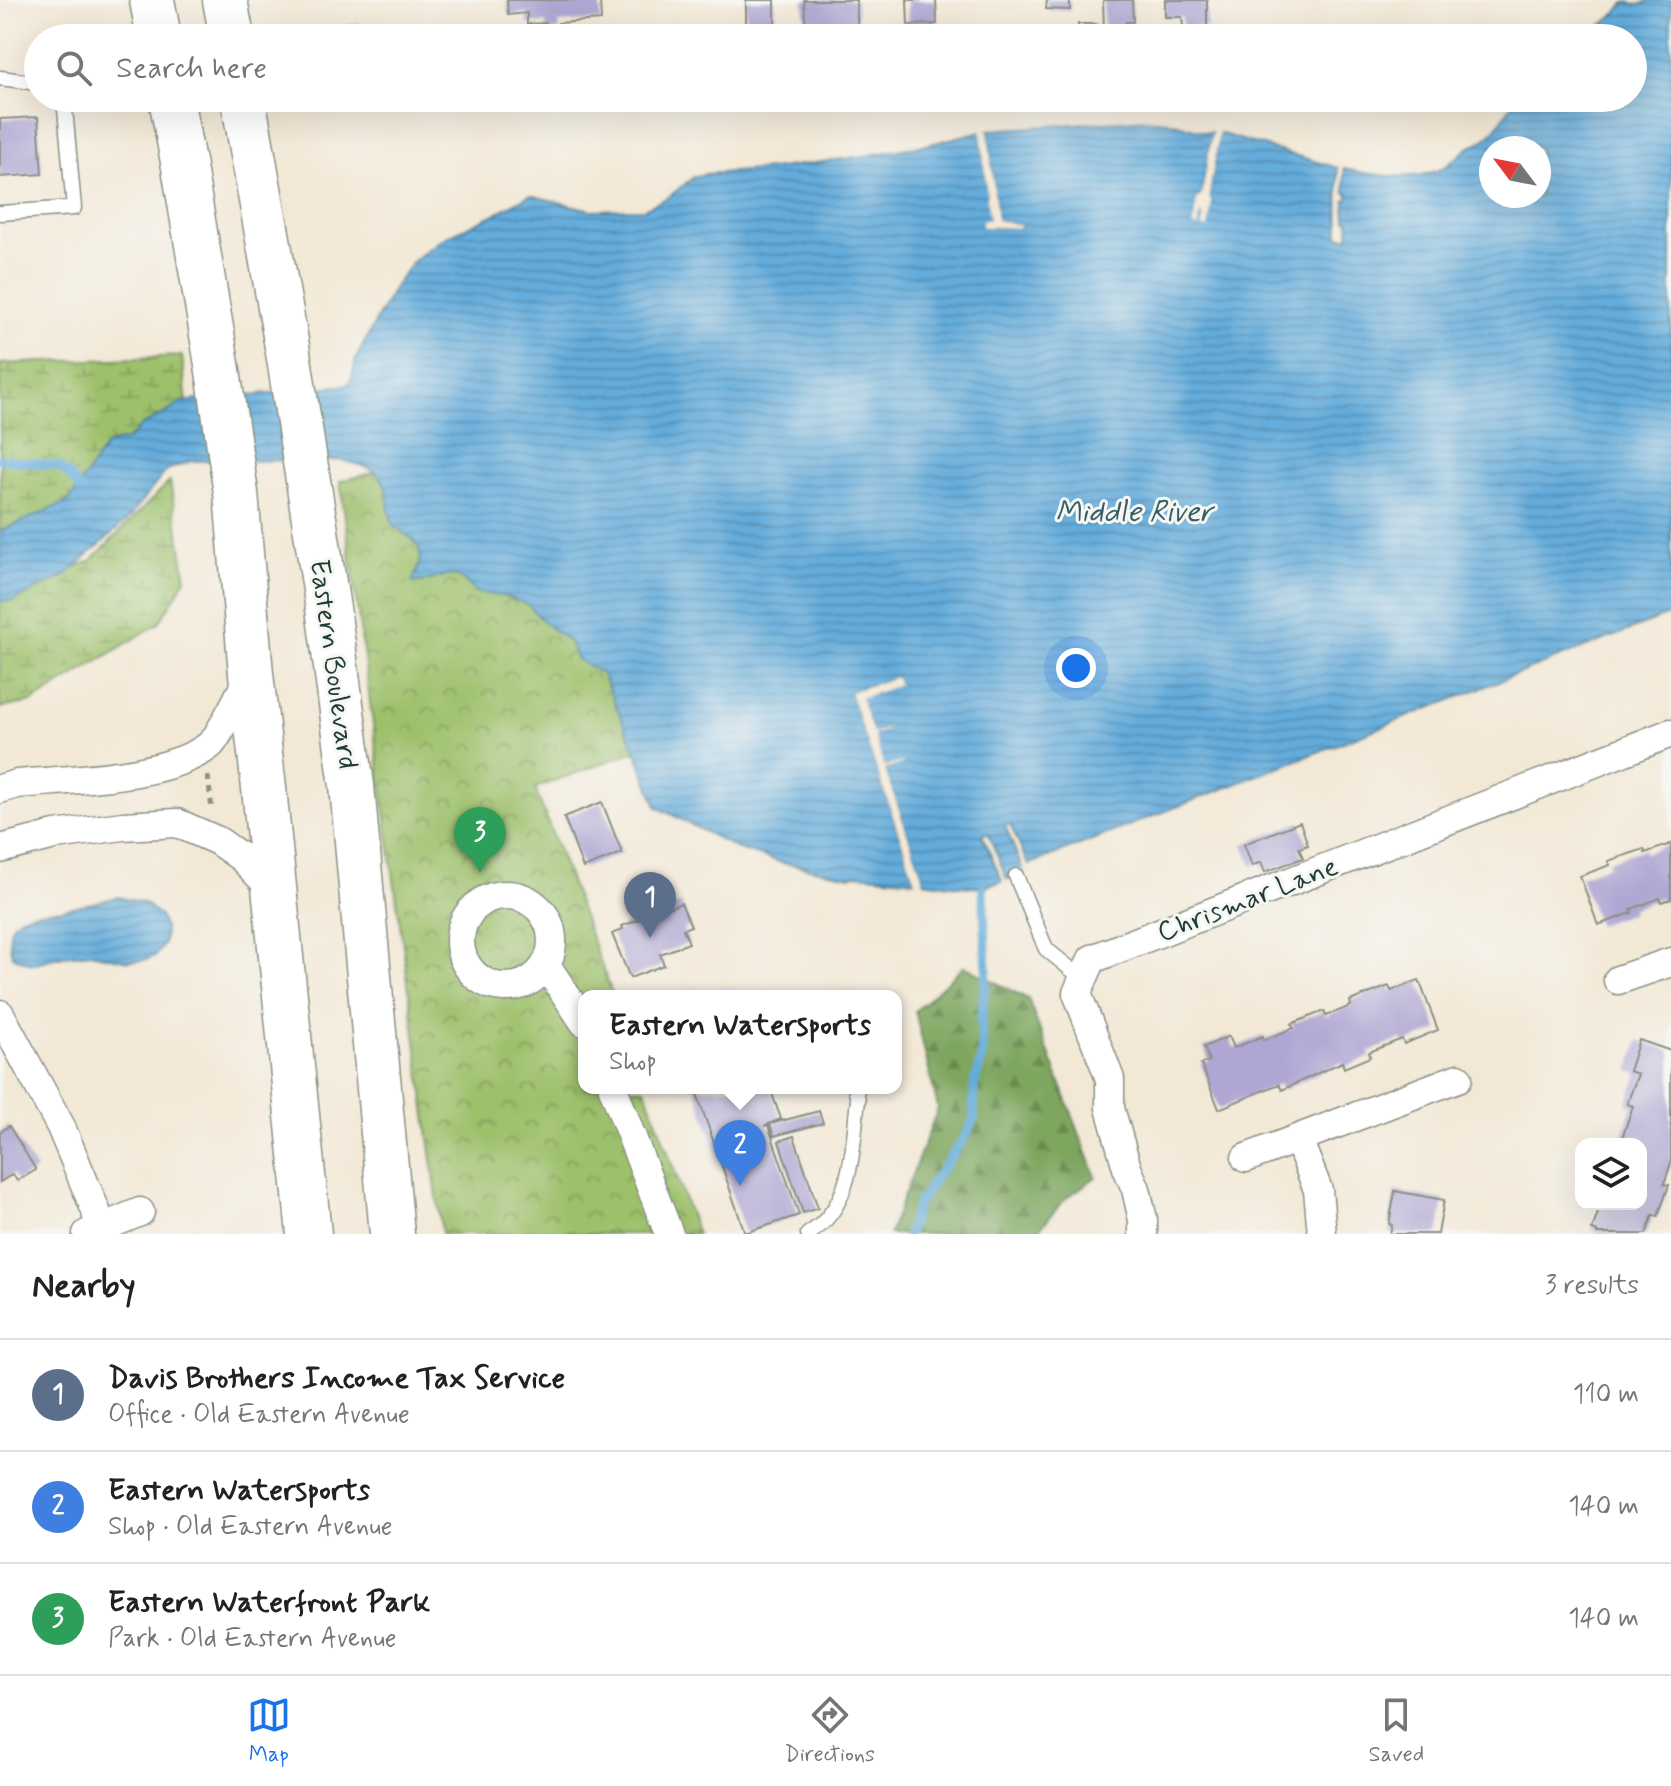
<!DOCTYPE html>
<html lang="en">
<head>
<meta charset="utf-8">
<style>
  body { margin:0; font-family:Mynerve,sans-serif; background:#f6f6f6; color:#222 }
  .controls { position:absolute; right:24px; bottom:24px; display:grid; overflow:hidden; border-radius:16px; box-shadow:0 8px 32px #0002 }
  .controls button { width:72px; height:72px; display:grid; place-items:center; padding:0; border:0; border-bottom:2px solid #e0e0e0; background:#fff; color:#222; font:40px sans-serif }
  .compass { position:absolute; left:1479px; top:136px; width:72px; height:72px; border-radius:50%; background:#fff; box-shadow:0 8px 32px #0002; rotate:302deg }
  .you { position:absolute; left:1076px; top:668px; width:28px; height:28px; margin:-20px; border:6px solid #fff; border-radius:50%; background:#1a73e8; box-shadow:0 0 0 12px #1a73e833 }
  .badge { display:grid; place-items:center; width:52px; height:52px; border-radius:50%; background:#1a73e8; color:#fff; font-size:26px; font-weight:700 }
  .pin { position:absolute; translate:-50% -66px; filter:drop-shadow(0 2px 4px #0008) }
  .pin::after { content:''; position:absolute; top:42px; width:28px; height:24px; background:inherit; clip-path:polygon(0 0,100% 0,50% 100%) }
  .popup { position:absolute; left:578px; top:990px; width:324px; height:104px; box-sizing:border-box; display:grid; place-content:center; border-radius:16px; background:#fff; filter:drop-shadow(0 2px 6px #0005); font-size:26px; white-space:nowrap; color:#767676 }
  .popup b { font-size:30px; color:#222 }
  .popup::after { content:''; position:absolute; left:50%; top:100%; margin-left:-16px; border:16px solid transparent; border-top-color:#fff }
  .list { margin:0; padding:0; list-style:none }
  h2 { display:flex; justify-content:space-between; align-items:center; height:104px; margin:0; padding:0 32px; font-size:34px }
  h2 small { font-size:26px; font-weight:400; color:#767676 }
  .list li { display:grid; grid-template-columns:52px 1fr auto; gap:24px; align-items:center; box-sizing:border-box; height:112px; padding:0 32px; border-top:2px solid #e0e0e0 }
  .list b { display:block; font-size:30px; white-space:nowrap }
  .list p { margin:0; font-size:26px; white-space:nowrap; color:#767676 }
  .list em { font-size:26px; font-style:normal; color:#767676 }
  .icon { flex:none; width:44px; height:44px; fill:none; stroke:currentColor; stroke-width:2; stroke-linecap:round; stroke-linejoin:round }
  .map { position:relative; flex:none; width:1671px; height:1234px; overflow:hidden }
  .search { position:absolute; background:#fff; box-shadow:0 8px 32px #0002; left:24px; right:24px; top:24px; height:88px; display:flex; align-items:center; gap:20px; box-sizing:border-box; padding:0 28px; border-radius:44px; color:#767676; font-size:30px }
  .sheet { height:440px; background:#fff }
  nav { display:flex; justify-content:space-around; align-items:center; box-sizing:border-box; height:112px; border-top:2px solid #e0e0e0; background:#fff; font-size:22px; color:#767676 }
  nav a { display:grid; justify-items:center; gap:4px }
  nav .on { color:#1a73e8 }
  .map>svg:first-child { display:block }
  .forest { fill:url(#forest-firs); stroke:#4e7249; stroke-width:2 }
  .wetland { fill:url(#wetland-marsh); stroke:#5e7e4f; stroke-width:2 }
  .park { fill:url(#park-crowns); stroke:#5e7e4f; stroke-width:2 }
  .water { fill:url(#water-rules); stroke:#427488; stroke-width:2; fill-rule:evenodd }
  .pier { fill:#f3e8d6 }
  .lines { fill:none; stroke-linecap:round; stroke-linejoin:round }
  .stream { stroke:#64acdb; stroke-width:9 }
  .building { fill:#afa6d3 }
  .lane-casing { stroke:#899285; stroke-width:17 }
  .street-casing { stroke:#899285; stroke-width:31 }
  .primary-casing { stroke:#899285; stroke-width:47 }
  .path { stroke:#899285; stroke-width:5; stroke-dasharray:6 6; stroke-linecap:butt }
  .lane { stroke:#fff; stroke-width:14 }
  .street { stroke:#fff; stroke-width:28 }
  .primary { stroke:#fff; stroke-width:44 }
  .labels { text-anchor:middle; stroke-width:6; stroke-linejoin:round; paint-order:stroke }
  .street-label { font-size:28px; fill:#1f3d34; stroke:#f6f6f2 }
  .water-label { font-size:30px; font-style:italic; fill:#345e66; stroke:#f6f6f2 }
</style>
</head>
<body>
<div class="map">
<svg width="1671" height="1234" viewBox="0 0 1671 1234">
  <defs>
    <pattern id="forest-firs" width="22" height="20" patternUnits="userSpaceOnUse" patternTransform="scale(2)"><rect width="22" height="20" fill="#7ea65e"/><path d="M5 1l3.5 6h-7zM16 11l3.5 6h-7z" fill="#67884e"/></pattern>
    <pattern id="wetland-marsh" width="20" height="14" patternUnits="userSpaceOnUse" patternTransform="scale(2)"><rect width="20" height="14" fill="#9dc06a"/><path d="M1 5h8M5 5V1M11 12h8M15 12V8" fill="none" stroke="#7f9d58"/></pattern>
    <pattern id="park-crowns" width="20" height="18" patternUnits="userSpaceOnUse" patternTransform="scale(2)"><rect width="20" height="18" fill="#9dc06a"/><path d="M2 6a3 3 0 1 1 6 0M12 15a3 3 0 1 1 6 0" fill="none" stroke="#7f9d58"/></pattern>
    <pattern id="water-rules" width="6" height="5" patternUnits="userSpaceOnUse" patternTransform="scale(2)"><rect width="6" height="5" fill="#64acdb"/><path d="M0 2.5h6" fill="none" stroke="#528db2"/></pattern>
  </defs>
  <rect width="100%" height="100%" fill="#f6f6f2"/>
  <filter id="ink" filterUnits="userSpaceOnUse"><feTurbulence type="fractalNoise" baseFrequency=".0125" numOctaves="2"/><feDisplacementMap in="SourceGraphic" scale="16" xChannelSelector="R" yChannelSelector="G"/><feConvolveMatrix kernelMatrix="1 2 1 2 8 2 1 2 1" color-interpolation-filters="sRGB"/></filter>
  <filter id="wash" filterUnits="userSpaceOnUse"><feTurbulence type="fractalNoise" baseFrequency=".006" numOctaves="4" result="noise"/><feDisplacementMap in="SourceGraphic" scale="32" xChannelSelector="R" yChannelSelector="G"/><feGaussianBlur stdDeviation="1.8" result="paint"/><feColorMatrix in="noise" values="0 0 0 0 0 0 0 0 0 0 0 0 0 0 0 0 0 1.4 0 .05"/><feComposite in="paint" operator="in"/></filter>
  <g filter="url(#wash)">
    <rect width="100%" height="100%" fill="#f3e8d6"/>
    <path class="forest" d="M964,966L1028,999L1096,1177L1065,1199L1035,1234H889L938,1108L915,1011Z"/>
    <path class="wetland" d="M182,356L188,413C130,459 73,513 0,531V364Z
      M170,481L186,579L159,623L32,702L0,708V596L91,561Z"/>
    <path class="park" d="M375,472L420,514L532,605L579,640L639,725L644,748L535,788L613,996H584V1088H645L697,1234H442L340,481Z"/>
    <path class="water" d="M1651,0H1671V614L1028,865L1010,824L1005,825L1024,873L1007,880L988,833L982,835L1002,881C976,891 951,885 924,881L885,770L902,764L884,768L873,734L887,730L886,728L873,733L860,697L898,685L896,677L850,692L915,880L857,874L850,876L783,863L736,848L657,807L635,749L602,674L577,659L569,642L545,623L527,604L507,597L475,592C449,560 443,584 412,582C418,570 426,553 414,541C409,535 399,532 394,525C389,518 389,509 388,501C386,469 368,467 341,460L191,461L167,470L127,520L65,576L13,601H0V531L69,501L105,447L111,443L127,440L142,425L171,410L181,402L347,385L352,378L356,358L393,289L411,264L425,251L446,237L495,214L530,195L591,210L644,209L667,198L694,177L705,174L772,169L864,156L926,145L981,131L990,220L982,227L1020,228V225L997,220L988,130L1146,119L1168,121L1204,132H1212L1202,195L1197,199L1199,226L1200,214L1203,215V227L1212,202L1209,196L1219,133L1338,168L1339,236L1349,237V220H1346L1345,200L1348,199V193H1345L1344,169C1371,174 1410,182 1436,171C1449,166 1456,158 1466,150C1475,143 1485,142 1492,133C1501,123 1508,109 1517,98H1633V38H1585L1612,17L1625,3L1630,2L1639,5ZM1491,148H1539V196H1491Z
      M118,897L144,903L160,916L165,929L164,944L156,955L146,960L129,961L90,953L63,956L31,964L12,956C0,909 32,914 62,909C81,906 100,901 118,897Z"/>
    <path class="pier" d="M988,130L997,220L1020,225V228L982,227V220H989L981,131Z
      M1212,132L1219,133L1209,196L1212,202L1208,228L1202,227L1203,215L1200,214L1199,227L1193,226L1197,199L1202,195Z
      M896,677L899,685L861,698L873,733L887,728V730L874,735L884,767L902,762V764L885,770L924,881L915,880L850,692Z"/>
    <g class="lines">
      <path class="stream" d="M0,459L58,466L69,475L78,487
        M908,1234L918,1203L967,1134L974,1118V1085L982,1058L981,1021L987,970L983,887"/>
    </g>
    <g id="blocks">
      <path class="building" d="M507,0H600L601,20L558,23L559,30L546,32V23L527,24V13L508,15Z
        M746,0H775V38H746Z
        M804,0H856L858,33H851V38H820V34L806,35Z
        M907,0H936L937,24L908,25Z
        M1047,0H1070V10L1046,9Z
        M1103,0H1132L1133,22H1126L1127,31L1104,32Z
        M1165,0H1207V27H1183L1182,17H1165Z
        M359,22L363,38H328L326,30Z
        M1078,24H1095L1094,38H1077Z
        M38,117L42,174L0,177V119Z
        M602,802L622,853L583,868L564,817Z
        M1300,822L1308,845L1299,848L1303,858L1265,872L1261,862L1252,866L1244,844Z
        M1671,844V899L1661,902L1660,898L1631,909L1632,913L1598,925L1580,876L1610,865L1608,861L1644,849L1645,853Z
        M681,903L691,926L683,929L689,943L660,954L664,965L630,978L612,934L623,929L622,926Z
        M1419,980L1438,1030L1404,1044L1402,1039L1369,1052L1370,1057L1344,1068L1342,1062L1282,1090L1279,1084L1219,1109L1201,1064L1209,1061L1204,1047L1229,1036L1234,1048L1263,1036V1040L1294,1028L1291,1024L1324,1011L1326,1016L1351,1006L1350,1001L1389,986L1391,991Z
        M1639,1040L1671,1051V1163L1664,1184L1669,1185L1658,1216L1653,1215L1646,1234H1597V1232L1592,1230L1601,1204H1641V1144H1625L1627,1140L1622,1138L1633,1106L1627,1104L1638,1074L1629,1071Z
        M695,1088H770L781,1119L764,1126L768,1125L799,1215L745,1233Z
        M819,1111L823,1123L774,1136L770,1124Z
        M9,1126L36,1170L17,1181L13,1174L0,1182V1132Z
        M794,1136L818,1208L803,1213L779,1141Z
        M1395,1191L1444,1200L1438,1234H1390L1392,1225L1389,1224Z"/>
    </g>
  </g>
  <g filter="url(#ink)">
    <use href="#blocks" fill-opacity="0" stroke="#899285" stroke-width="2"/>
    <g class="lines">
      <defs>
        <path id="lane" d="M0,78L38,83
          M0,213L74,208L64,98
          M1016,876L1046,949L1083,979
          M808,1234C854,1207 852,1147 858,1100L855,1088"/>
        <path id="street" d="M0,789L17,784C70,779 168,778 210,745C219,737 243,688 250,675
          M0,849L55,835L123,826L177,823L218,841L242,858L275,892
          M460 941a46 46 0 1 1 92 0a46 46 0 1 1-92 0Z
          M546,965L584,1022
          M1618,980L1671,962
          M0,1014L61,1127L96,1211L100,1234
          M613,1088L669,1234
          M1298,1139L1318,1190L1322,1234
          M1246,1158L1458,1078
          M87,1234L140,1212
          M1143,1234V1220L1136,1189L1127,1168L1110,1108V1079L1077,993L1092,959L1671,733"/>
        <path id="primary" d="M152,0L159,38
          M225,0L232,38
          M171,98L184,167L217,364L236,493L251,674L264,788L309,1234
          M243,98L288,352L329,615L352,786L392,1234"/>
      </defs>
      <use href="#lane" class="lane-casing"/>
      <use href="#street" class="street-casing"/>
      <use href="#primary" class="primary-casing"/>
      <path class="path" d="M208,776L212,810"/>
      <use href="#lane" class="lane"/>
      <use href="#street" class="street"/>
      <use href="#primary" class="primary"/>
    </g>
  </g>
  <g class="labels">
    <g class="street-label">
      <text transform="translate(335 664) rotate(82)" y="10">Eastern Boulevard</text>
      <text transform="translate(1247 898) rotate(-21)" y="10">Chrismar Lane</text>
    </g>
    <g class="water-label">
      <text x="1134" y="521">Middle River</text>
    </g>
  </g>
</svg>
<div class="controls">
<button><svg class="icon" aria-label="layers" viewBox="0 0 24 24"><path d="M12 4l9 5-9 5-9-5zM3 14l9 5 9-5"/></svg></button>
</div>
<svg class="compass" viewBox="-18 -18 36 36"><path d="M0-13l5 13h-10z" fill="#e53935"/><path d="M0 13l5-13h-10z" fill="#767676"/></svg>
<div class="you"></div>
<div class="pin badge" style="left:650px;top:938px;background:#5c6f8a">1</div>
<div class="pin badge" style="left:740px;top:1186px;background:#3f7fe0">2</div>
<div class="popup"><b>Eastern Watersports</b>Shop</div>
<div class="pin badge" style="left:480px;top:873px;background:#2e9e5b">3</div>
<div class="search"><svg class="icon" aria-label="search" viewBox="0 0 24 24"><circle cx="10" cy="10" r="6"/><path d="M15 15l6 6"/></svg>Search here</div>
</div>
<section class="sheet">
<h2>Nearby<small>3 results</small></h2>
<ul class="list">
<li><span class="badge" style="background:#5c6f8a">1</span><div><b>Davis Brothers Income Tax Service</b><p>Office · Old Eastern Avenue</p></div><em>110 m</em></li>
<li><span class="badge" style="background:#3f7fe0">2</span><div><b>Eastern Watersports</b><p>Shop · Old Eastern Avenue</p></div><em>140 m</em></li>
<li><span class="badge" style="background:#2e9e5b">3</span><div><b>Eastern Waterfront Park</b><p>Park · Old Eastern Avenue</p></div><em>140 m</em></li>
</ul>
</section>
<nav>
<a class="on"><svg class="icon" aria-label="map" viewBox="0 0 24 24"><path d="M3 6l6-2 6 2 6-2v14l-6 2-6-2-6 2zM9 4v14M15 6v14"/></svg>Map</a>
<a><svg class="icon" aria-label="directions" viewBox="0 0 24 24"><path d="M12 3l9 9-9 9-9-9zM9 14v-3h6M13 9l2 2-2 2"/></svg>Directions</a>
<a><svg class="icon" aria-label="saved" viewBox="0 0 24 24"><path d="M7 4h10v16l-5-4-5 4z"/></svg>Saved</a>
</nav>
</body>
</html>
